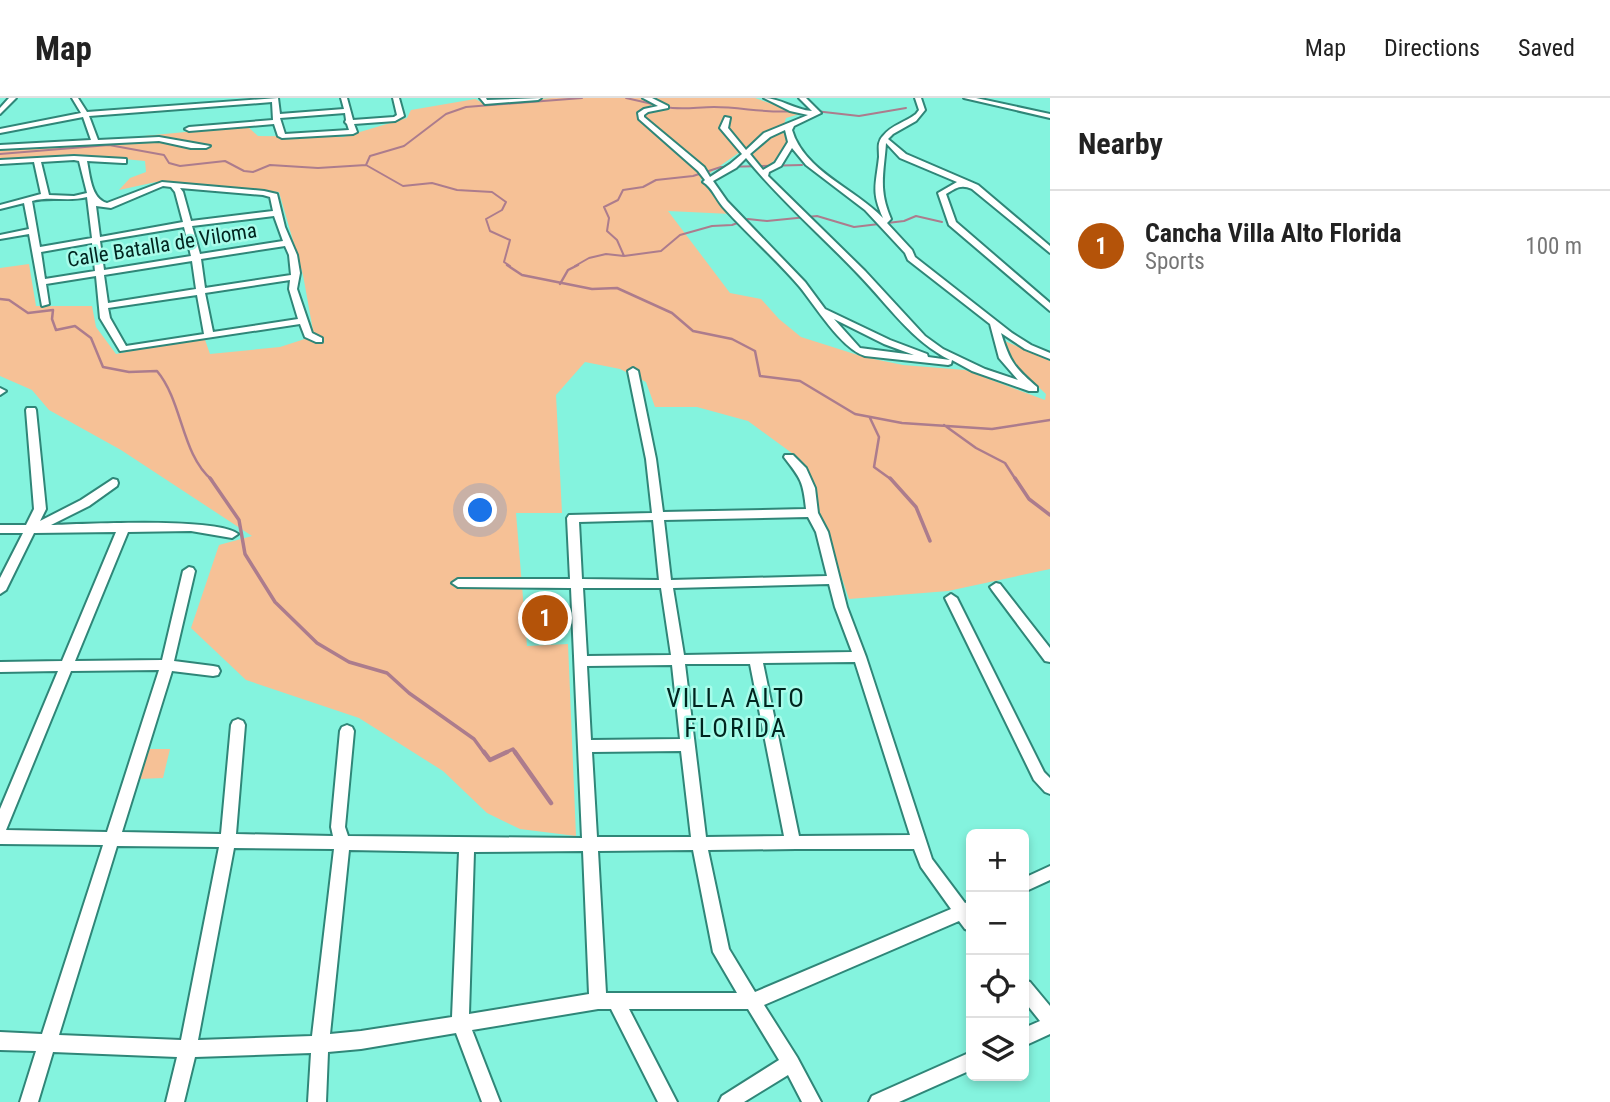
<!DOCTYPE html>
<html lang="en">
<head>
<meta charset="utf-8">
<style>
  body { margin:0; font-family:"Roboto Condensed",sans-serif; background:#f2f2f2; color:#222 }
  .controls { position:absolute; right:21px; bottom:21px; display:grid; overflow:hidden; border-radius:10px; box-shadow:0 4px 10px #0003 }
  .controls button { width:63px; height:63px; display:grid; place-items:center; padding:0; border:0; border-bottom:2px solid #e0e0e0; background:#fff; color:#222; font:35px sans-serif }
  .you { position:absolute; left:481px; top:413px; width:24px; height:24px; margin:-18px; border:5px solid #fff; border-radius:50%; background:#1a73e8; box-shadow:0 0 0 10px #1a73e833 }
  .badge { display:grid; place-items:center; width:46px; height:46px; border-radius:50%; background:#b45309; color:#fff; font-size:23px; font-weight:700 }
  .pin { position:absolute; translate:-50% -50%; border:4px solid #fff; box-shadow:0 2px 7px #0006 }
  .list { margin:0; padding:0; list-style:none }
  h2 { display:flex; justify-content:space-between; align-items:center; height:91px; margin:0; padding:0 28px; font-size:30px }
  h2 small { font-size:23px; font-weight:400; color:#767676 }
  .list li { display:grid; grid-template-columns:46px 1fr auto; gap:21px; align-items:center; box-sizing:border-box; height:112px; padding:0 28px; border-top:2px solid #e0e0e0 }
  .list b { display:block; font-size:26px; white-space:nowrap }
  .list p { margin:0; font-size:23px; white-space:nowrap; color:#767676 }
  .list em { font-size:23px; font-style:normal; color:#767676 }
  .icon { flex:none; width:38px; height:38px; fill:none; stroke:currentColor; stroke-width:2; stroke-linecap:round; stroke-linejoin:round }
  .map { position:relative; flex:none; width:1050px; height:1004px; overflow:hidden }
  header { display:flex; align-items:center; gap:42px; box-sizing:border-box; height:98px; padding:0 35px; background:#fff; border-bottom:2px solid #e0e0e0 }
  header strong { font-size:33px }
  nav { display:flex; gap:38px; margin-inline-start:auto; font-size:24px }
  main { display:flex }
  aside { flex:1; background:#fff }
  .map>svg:first-child { display:block }
  .green { fill:#f6c196 }
  .lines { fill:none; stroke-linecap:round; stroke-linejoin:round }
  .stream-far3 { stroke:#ac7c8d; stroke-width:2 }
  .stream-far2 { stroke:#ac7c8d; stroke-width:2.5 }
  .stream-far1 { stroke:#ac7c8d; stroke-width:3.5 }
  .stream { stroke:#ac7c8d; stroke-width:4.5 }
  .minor-casing { stroke:#2f8678; stroke-width:4 }
  .minor { fill:#fff; fill-rule:evenodd }
  .labels { text-anchor:middle; stroke-width:5; stroke-linejoin:round; paint-order:stroke }
  .far-street-label { font-size:21px; fill:#00251f; stroke:#a7fcea }
  .neighbourhood-label { font-size:26px; letter-spacing:2px; fill:#00251f; stroke:#a7fcea }
</style>
</head>
<body>
<header>
<strong>Map</strong>
<nav><a>Map</a><a>Directions</a><a>Saved</a></nav>
</header>
<main>
<div class="map">
<svg width="1050" height="1004" viewBox="0 0 1050 1004">
  <rect width="100%" height="100%" fill="#84f3de"/>
  <path class="green" d="M552,0H755L800,16L786,20L782,33L791,47L765,71L744,51L700,82L731,116L668,113L730,195L761,201L779,221L801,239L864,259L903,267L965,272L1045,302L1046,296L1015,267L1005,243L1050,263V471L948,493L849,501L818,409L811,379L800,361L748,323L697,309H655L646,284L620,271L585,264L556,297L562,415H516L527,548L568,546L576,738L520,731L487,715L443,673L359,620L246,582L191,530L219,447L252,438L121,352L49,312L32,292L0,278V170L29,166L36,208H92L96,229L116,256L204,239L210,256L280,249L314,238L303,177L279,94L178,84H156L119,92L130,80L146,74L145,63L92,58L0,61V52L247,28L258,38L343,39L407,20L411,12L475,1L483,5Z
    M554,502L560,535L537,537L531,504Z
    M147,651H170L163,680L140,681Z"/>
  <g class="lines">
    <path class="stream-far3" d="M626,0L657,7
      M665,9C682,12 697,9 714,9C742,9 768,16 796,13
      M815,13L859,18L906,10
      M0,56L109,47L164,57L169,65L180,68L225,63L244,73L253,74L270,67L318,70L366,67L403,88L432,85L457,92L492,94L506,104L502,112L486,121L490,133L510,142L504,164L510,168
      M366,67L370,58L404,48L446,16L466,9L582,0
      M624,158L617,142L607,133L609,120L604,109L618,102L623,92L643,89L656,82L693,78L721,69L802,67
      M575,168L589,160L606,156L624,158L661,153L680,137L712,128L732,127L748,121L767,123L817,118L854,129L904,123L916,118L942,124"/>
    <path class="stream-far2" d="M507,167L522,177L592,191L617,190L672,215L693,233L732,241L755,253L760,278L800,283L855,316L902,325L992,331L1050,322
      M560,186L568,172L578,167
      M0,201L9,202L28,215L53,212L52,221L56,232L75,228L91,240L103,269L129,274L157,273C183,304 181,356 212,382
      M870,320L879,339L874,369L892,382
      M944,327L976,350L1005,365L1016,382"/>
    <path class="stream-far1" d="M210,380L239,422L245,456L275,504L317,545L349,564L387,575L409,595L474,641L485,656
      M890,380L916,409L930,443
      M1015,380L1029,401L1050,417
      M503,656L513,651L516,656"/>
    <path class="stream" d="M484,654L490,662L507,654
      M515,654L551,705"/>
    <defs>
      <path id="minor" d="M9,0H16L0,16V10Z
        M72,0H78L87,14L278,0L280,16L344,11L341,0H347L353,22L394,19L397,17L393,0H399L404,18L395,23L354,26L357,34L353,36L282,40L278,38L274,26L189,33L185,31L189,29L273,22L272,4L89,18L98,42L159,39L210,48L206,50H191L159,43L0,51V47L91,42L83,19L0,35V31L81,15ZM345,15L346,22L345,24L347,26L349,32L285,36L280,20Z
        M480,0H486L487,2L541,0L538,2L485,6Z
        M643,0H652L668,8V10L648,14L644,17V19L704,69L710,79L730,66L742,56L720,30L725,19L730,20L728,30L746,52L764,35L808,17L790,13L764,0C780,0 795,12 812,13L799,0H806L821,15L794,28L792,32C804,73 854,90 883,120C871,93 876,87 879,59C879,51 877,44 883,38C891,27 906,24 916,16L919,12L915,0H921L925,12L916,23L893,36L888,41L906,56L978,87L1050,148V155L972,91C961,86 956,90 946,96L956,124L1050,205V213L949,127L938,95L957,84L900,60L886,45C884,75 878,91 891,121L887,125L912,152L915,159L1012,235L1031,247L1050,255V261L1025,251L1001,235C1010,264 1014,269 1037,289V293H1029L972,273L952,262L951,266L948,267L865,258C841,251 815,207 799,188C775,160 747,136 723,109C716,101 712,89 703,84L705,82L698,73L639,21L638,15L644,11L658,8ZM785,32L788,44L775,65L763,72L750,56L770,39ZM792,50L806,67L865,112L905,155L908,162L990,226L999,260L1018,282L985,271L943,251L925,238L865,173L768,78L769,74L781,68ZM746,60C780,102 822,138 859,177C888,207 912,243 950,262L928,259L927,256L890,242L825,211L805,184L727,103L713,83L736,70ZM834,221L884,246L914,257L860,250Z
        M964,0H976L1050,16V20Z
        M74,58L126,61V65H123L87,63C90,77 91,101 107,105L162,84L264,93L277,96L285,129L297,157L300,175L297,191L312,235L322,240V244H316L305,239L300,226L120,253L100,220L96,178L46,186L49,206L42,208L29,136L0,141V137L29,131L24,105L0,111V107L41,96L34,64L0,66V62ZM74,62L79,63L87,95L74,98L49,97L41,64ZM163,88L171,89L175,94L183,124L100,139L96,108L111,110ZM180,90L263,97L270,99L273,113L191,123L183,94ZM87,99L92,140L40,149L32,103C50,98 69,104 87,99ZM274,118L283,143L200,156L192,128ZM184,129L191,158L104,172L100,143ZM92,145L95,173L45,181L41,154ZM285,148L289,157L291,177L205,190L201,161ZM192,163L196,191L108,205L104,177ZM290,182L289,191L298,221L213,234L205,195ZM197,197L204,236L126,248L110,220L108,210Z
        M633,270L638,273L656,361L663,414L806,411C803,383 801,381 784,359L785,357H793L806,370L815,390L818,415L828,434L847,509L866,559L932,761L965,805L971,803V833L965,831L959,823L764,907L797,959L821,1004H802L788,977L744,1004H719L722,998L779,962L748,911H629L677,1004H658L611,911H598L472,932L500,1004H482L456,935L361,951L328,954L326,1004H308L311,955L195,959L184,1004H166L177,959L53,954L38,1004H20L36,953L0,952V934L42,936L103,747L0,746V711L58,573L0,574V564L62,563L116,434L34,435L6,492L0,496V480L23,435H0V427H26L34,411L26,312L27,310H35L36,312L46,411L40,423L81,402L113,381L117,382L118,385L117,388L89,408L51,427C84,426 218,419 238,436L232,440L191,433L128,434L75,563L162,562L183,473L189,469L193,470L195,473L174,563L213,568L218,569L220,573L218,577L213,578L172,573L122,734L221,736L231,627L233,623L238,621L243,623L245,627L236,736L333,738L331,729L340,633L342,629L347,627L352,629L354,633L345,729L348,738L582,740L571,490L458,489L452,485L458,481H570L567,420L569,417L652,415L646,361L628,273ZM808,419L816,434L827,478L671,482L664,422ZM653,422L659,482L582,481L579,424ZM829,486L835,509L852,554L684,557L673,490ZM583,490H661L671,557L587,558ZM855,564L910,737L799,738L763,565ZM685,566H750L784,738L706,739ZM672,567L680,641L591,642L587,568ZM159,572L107,734L6,732L71,573ZM681,653L691,739H597L592,654ZM117,748L219,749L181,942L59,937ZM234,750L334,751L312,938L198,942ZM796,751H914L921,769L951,811L755,894L729,851L708,752ZM349,752L459,754L452,919L361,933L330,936ZM693,752L713,854L737,895H606L598,753ZM583,753L589,896L469,916L474,754Z
        M0,290L6,293L0,297Z
        M996,485L1000,486L1050,550V564L1045,563L992,492L990,489Z
        M951,496L957,500L1044,674L1050,680V696L1045,694L1034,682L945,500Z
        M1050,768V782L1024,794V780Z
        M1024,882L1030,884L1050,908V936L1024,948V930L1040,923L1024,903Z
        M971,954V972L899,1004H869L872,998Z"/>
    </defs>
    <use href="#minor" class="minor-casing"/>
    <use href="#minor" class="minor"/>
  </g>
  <g class="labels">
    <g class="far-street-label">
      <text transform="translate(162 147) rotate(-9)" y="7">Calle Batalla de Viloma</text>
    </g>
    <g class="neighbourhood-label">
      <text x="736" y="609">VILLA ALTO<tspan x="736" dy="30">FLORIDA</tspan></text>
    </g>
  </g>
</svg>
<div class="controls">
<button>+</button>
<button>−</button>
<button><svg class="icon" aria-label="locate" viewBox="0 0 24 24"><circle cx="12" cy="12" r="6"/><path d="M12 2v4M12 18v4M2 12h4M18 12h4"/></svg></button>
<button><svg class="icon" aria-label="layers" viewBox="0 0 24 24"><path d="M12 4l9 5-9 5-9-5zM3 14l9 5 9-5"/></svg></button>
</div>
<div class="you"></div>
<div class="pin badge" style="left:545px;top:520px">1</div>
</div>
<aside>
<h2>Nearby<small></small></h2>
<ul class="list">
<li><span class="badge">1</span><div><b>Cancha Villa Alto Florida</b><p>Sports</p></div><em>100 m</em></li>
</ul>
</aside>
</main>
</body>
</html>
